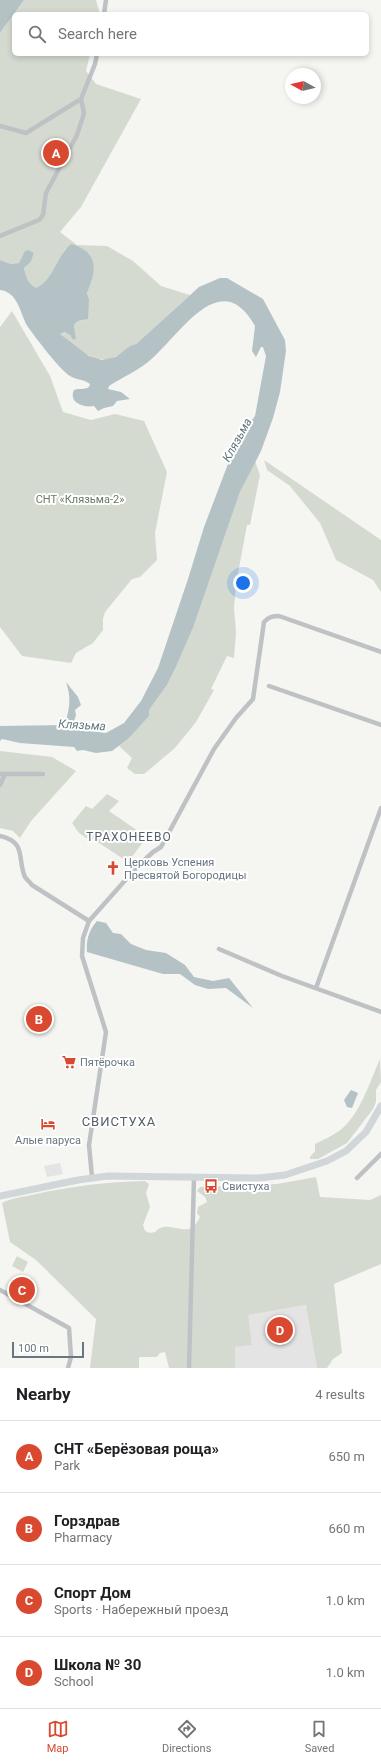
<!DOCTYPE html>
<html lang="en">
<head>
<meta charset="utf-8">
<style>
  body { margin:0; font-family:Roboto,sans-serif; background:#f2f2f2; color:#202124 }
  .compass { position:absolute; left:285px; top:68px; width:36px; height:36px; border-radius:50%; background:#fff; box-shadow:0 2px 6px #0003; rotate:278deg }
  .scale { position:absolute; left:12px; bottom:10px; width:72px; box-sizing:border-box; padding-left:4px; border:2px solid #667781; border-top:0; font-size:11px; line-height:14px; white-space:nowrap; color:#667781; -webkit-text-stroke:3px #fff; paint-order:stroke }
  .you { position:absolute; left:243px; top:583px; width:14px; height:14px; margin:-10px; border:3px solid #fff; border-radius:50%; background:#1a73e8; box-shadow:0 0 0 6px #1a73e833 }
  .badge { display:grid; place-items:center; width:26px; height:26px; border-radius:50%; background:#d8492f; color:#fff; font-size:13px; font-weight:700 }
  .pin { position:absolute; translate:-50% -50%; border:2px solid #fff; box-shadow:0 1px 4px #0006 }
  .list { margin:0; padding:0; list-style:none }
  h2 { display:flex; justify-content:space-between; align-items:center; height:52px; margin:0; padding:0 16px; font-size:17px }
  h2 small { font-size:13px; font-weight:400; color:#757577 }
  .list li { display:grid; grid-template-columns:26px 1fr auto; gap:12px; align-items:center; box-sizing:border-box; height:72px; padding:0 16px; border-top:1px solid #e0e0e0 }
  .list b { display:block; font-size:15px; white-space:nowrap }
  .list p { margin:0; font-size:13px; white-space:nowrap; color:#757577 }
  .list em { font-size:13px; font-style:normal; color:#757577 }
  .icon { flex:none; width:22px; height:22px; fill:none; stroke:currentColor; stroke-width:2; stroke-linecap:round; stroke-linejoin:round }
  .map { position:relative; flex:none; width:381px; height:1368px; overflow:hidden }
  .search { position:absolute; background:#fff; box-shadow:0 2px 6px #0003; left:12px; right:12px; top:12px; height:44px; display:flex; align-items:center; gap:10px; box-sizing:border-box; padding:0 14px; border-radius:6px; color:#757577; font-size:15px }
  .sheet { height:340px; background:#fff }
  nav { display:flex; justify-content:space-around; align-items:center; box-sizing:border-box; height:56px; border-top:1px solid #e0e0e0; background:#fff; font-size:11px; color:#757577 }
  nav a { display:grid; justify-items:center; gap:2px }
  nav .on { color:#d8492f }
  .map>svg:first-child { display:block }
  .built { fill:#e3e4e3 }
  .green { fill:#d5dad1 }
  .water { fill:#b5c2c5 }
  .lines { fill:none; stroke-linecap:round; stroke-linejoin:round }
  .street { stroke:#bec2c5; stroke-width:4.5 }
  .secondary { stroke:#d1d6d9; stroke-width:7 }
  .labels { text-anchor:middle; stroke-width:4; stroke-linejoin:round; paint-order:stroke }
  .park-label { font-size:11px; fill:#6a7964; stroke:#fff }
  .poi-label { font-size:11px; fill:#667781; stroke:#fff; text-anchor:start }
  .water-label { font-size:12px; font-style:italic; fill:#62787e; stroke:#fff }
  .neighbourhood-label { font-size:12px; letter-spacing:1px; fill:#536067; stroke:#fff }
  .quarter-label { font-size:13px; letter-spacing:1px; fill:#536067; stroke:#fff }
</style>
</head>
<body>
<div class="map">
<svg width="381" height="1368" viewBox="0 0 381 1368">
  <rect width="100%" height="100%" fill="#f5f5f2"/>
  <path class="built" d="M60,1163L63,1174L47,1177L44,1166Z
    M307,1305L317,1368H235V1347L252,1344L247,1315Z"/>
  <path class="green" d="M24,0H96L100,14H14V54H90L86,71L96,84L141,99L81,207L60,232L77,245L107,246L133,261L161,286L190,295L136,344C128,347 123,354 115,357C99,365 84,353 72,344C68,341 63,338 60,333L63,332L70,335L73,340L76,339L74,325L78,321L85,320L89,299L87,293L92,280L66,248C57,261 52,281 36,289C27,284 26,277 24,268L31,262L34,253L29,250L19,263L11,264L0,260V33Z
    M12,311L50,376L63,412L91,420L115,414L144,421L167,472L155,533L157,560L140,577L132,579L105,612L103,619V630L93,643L76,653L71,663L22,656L0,627V327Z
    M264,460L381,540V592L373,580L336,560L320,523L290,486L267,470Z
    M255,461L260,475L250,525H247L236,584L234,608L236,632L234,658L227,656L211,689L214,690L196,722L175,748L144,774H135L127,768L132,758L119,746L128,739L167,685L175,669L193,628L240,492Z
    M0,751L52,757L76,771L31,821L20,838L13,831L0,828Z
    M107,794L119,801L109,811L147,837L128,862L93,839L91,841L79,833L72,823L86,806L92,809Z
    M380,1059L381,1082L376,1090V1102L373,1109L347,1143L318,1159H310V1157L315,1151V1144C323,1140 332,1136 339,1131C360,1116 370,1081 380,1059Z
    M316,1177L320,1197L370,1200L381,1195V1264L334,1284L342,1353L333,1359L327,1368H317L306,1305L248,1315L252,1345L235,1347V1368H169L165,1352L160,1353L157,1357H139V1368H90L96,1319L36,1260L10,1242L2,1203C11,1198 22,1197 32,1195C70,1186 107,1182 145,1181L149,1184L146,1193L150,1207L143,1225L145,1231L150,1233L155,1232C165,1221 177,1231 189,1229C194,1228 198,1221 200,1217L197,1213L198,1207L207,1202L205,1197L197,1191L200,1187L277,1184Z
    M17,1256L28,1262L23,1272L12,1266Z"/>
  <path class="water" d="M0,0H24L0,33Z
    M71,244C99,252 97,270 87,293L89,299L88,319L78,321L74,325L76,339L73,340L70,335L64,332L60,334L89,356L102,360L116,357L130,346L136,344L199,287L220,278H227L263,299L285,340L286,351L280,392L273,418L261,451L240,492L193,628L175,669L167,685L149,710V716L128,739L112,751L96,753L83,750L77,751L74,747L20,743L2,739L0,741V726L65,725C69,708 72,700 66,682L78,697L81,705L75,710L76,715L74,721L75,725L81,729L106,733L124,723L141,701L158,668L188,579L204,527L228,464L241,435L255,416L266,356L263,347H261L256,357L252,351L255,326C220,263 179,337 148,362C137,371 121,378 109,386L108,389L121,392L130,399L117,401L113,406L104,408L98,411L94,406C84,408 68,403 74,390C79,388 84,390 89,387L90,384C84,379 76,380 70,376C61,371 35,337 28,327C20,315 19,292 0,290V260L11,264L19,263L25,251L29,250L34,253L31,262L24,268C26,277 28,284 36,288C54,280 56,256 71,244Z
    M97,921L106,923L113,933L121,934L131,944L146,950L166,953L185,965L194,977L213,981L229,978L253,1008L226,988L208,989L195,985L180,974H163L87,952C86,940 89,930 97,921Z
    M351,1090L358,1093L352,1108L347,1107L344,1100Z"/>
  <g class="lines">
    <path class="street" d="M104,14L106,0
      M0,126L26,133L81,99
      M0,236L39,220L43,215L46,193L77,135L84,113L81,99L95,64L97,54
      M269,686L381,725
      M0,774H43
      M0,785L5,774
      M0,836C27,842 17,859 25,877C27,880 30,882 32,885L89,921
      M219,949L282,976L381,1012
      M316,988L381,808
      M92,1177L89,1145L106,1032L82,956L83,938L89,921L137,867L153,852L161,847L214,749L236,718L253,699L264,622C269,617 272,616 279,616L381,652
      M357,1178L381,1154
      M0,1290L69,1328L71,1357L68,1368
      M189,1368L194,1177"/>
    <path class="secondary" d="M0,1196L78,1180L108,1176L259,1178L285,1175L327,1161L346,1151L366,1132L381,1106"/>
  </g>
  <defs>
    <symbol id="church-bare" viewBox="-9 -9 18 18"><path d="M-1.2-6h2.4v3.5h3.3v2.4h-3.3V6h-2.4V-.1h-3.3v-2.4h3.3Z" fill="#d8492f" stroke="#fff" stroke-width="2.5" paint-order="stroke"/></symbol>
    <symbol id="supermarket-bare" viewBox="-9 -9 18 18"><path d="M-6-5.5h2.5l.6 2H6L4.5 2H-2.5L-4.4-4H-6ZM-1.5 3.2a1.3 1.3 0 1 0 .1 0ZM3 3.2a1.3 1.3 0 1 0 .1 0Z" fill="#d8492f" stroke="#fff" stroke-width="2.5" paint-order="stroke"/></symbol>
    <symbol id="hotel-bare" viewBox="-9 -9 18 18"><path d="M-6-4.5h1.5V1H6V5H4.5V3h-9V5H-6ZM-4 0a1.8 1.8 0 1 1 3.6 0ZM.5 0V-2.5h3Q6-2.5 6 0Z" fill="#d8492f" stroke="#fff" stroke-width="2.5" paint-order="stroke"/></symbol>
    <symbol id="bus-bare" viewBox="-9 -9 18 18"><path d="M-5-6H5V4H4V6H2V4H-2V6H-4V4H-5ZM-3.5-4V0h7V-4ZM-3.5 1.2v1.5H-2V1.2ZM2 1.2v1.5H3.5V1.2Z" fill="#d8492f" stroke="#fff" stroke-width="2.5" paint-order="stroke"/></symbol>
  </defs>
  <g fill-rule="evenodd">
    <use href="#church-bare" x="103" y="858" width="20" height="20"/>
    <use href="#supermarket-bare" x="59" y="1052" width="20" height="20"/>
    <use href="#hotel-bare" x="38" y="1114" width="20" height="20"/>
    <use href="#bus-bare" x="201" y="1176" width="20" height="20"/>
  </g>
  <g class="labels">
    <g class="park-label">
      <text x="80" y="503">СНТ «Клязьма-2»</text>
    </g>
    <g class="poi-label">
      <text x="124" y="866">Церковь Успения<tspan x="124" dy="13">Пресвятой Богородицы</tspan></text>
      <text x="80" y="1066">Пятёрочка</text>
      <text x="48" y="1144" text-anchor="middle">Алые паруса</text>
      <text x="222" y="1190">Свистуха</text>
    </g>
    <g class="water-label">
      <text transform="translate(237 440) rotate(-61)" y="4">Клязьма</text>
      <text transform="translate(82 725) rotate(3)" y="4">Клязьма</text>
    </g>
    <g class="neighbourhood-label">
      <text x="129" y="841">ТРАХОНЕЕВО</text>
    </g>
    <g class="quarter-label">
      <text x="119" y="1126">СВИСТУХА</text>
    </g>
  </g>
</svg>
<svg class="compass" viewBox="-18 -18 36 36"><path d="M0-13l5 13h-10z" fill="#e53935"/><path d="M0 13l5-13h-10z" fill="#757577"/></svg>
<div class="scale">100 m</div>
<div class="you"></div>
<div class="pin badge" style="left:56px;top:153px">A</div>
<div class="pin badge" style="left:39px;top:1019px">B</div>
<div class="pin badge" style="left:22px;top:1290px">C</div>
<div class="pin badge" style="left:280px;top:1330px">D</div>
<div class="search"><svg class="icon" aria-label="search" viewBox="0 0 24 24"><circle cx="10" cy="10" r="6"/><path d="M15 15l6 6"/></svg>Search here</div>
</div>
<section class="sheet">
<h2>Nearby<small>4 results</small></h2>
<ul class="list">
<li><span class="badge">A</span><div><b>СНТ «Берёзовая роща»</b><p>Park</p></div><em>650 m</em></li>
<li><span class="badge">B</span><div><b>Горздрав</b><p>Pharmacy</p></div><em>660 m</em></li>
<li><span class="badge">C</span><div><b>Спорт Дом</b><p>Sports · Набережный проезд</p></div><em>1.0 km</em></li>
<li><span class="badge">D</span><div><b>Школа № 30</b><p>School</p></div><em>1.0 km</em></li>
</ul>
</section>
<nav>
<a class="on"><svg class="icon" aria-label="map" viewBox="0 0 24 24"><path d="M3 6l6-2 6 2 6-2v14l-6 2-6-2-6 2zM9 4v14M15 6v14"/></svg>Map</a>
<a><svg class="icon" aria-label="directions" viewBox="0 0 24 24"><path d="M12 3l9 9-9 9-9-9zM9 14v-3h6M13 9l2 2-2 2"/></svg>Directions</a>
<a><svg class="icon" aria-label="saved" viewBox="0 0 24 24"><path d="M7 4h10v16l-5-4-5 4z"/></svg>Saved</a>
</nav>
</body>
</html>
